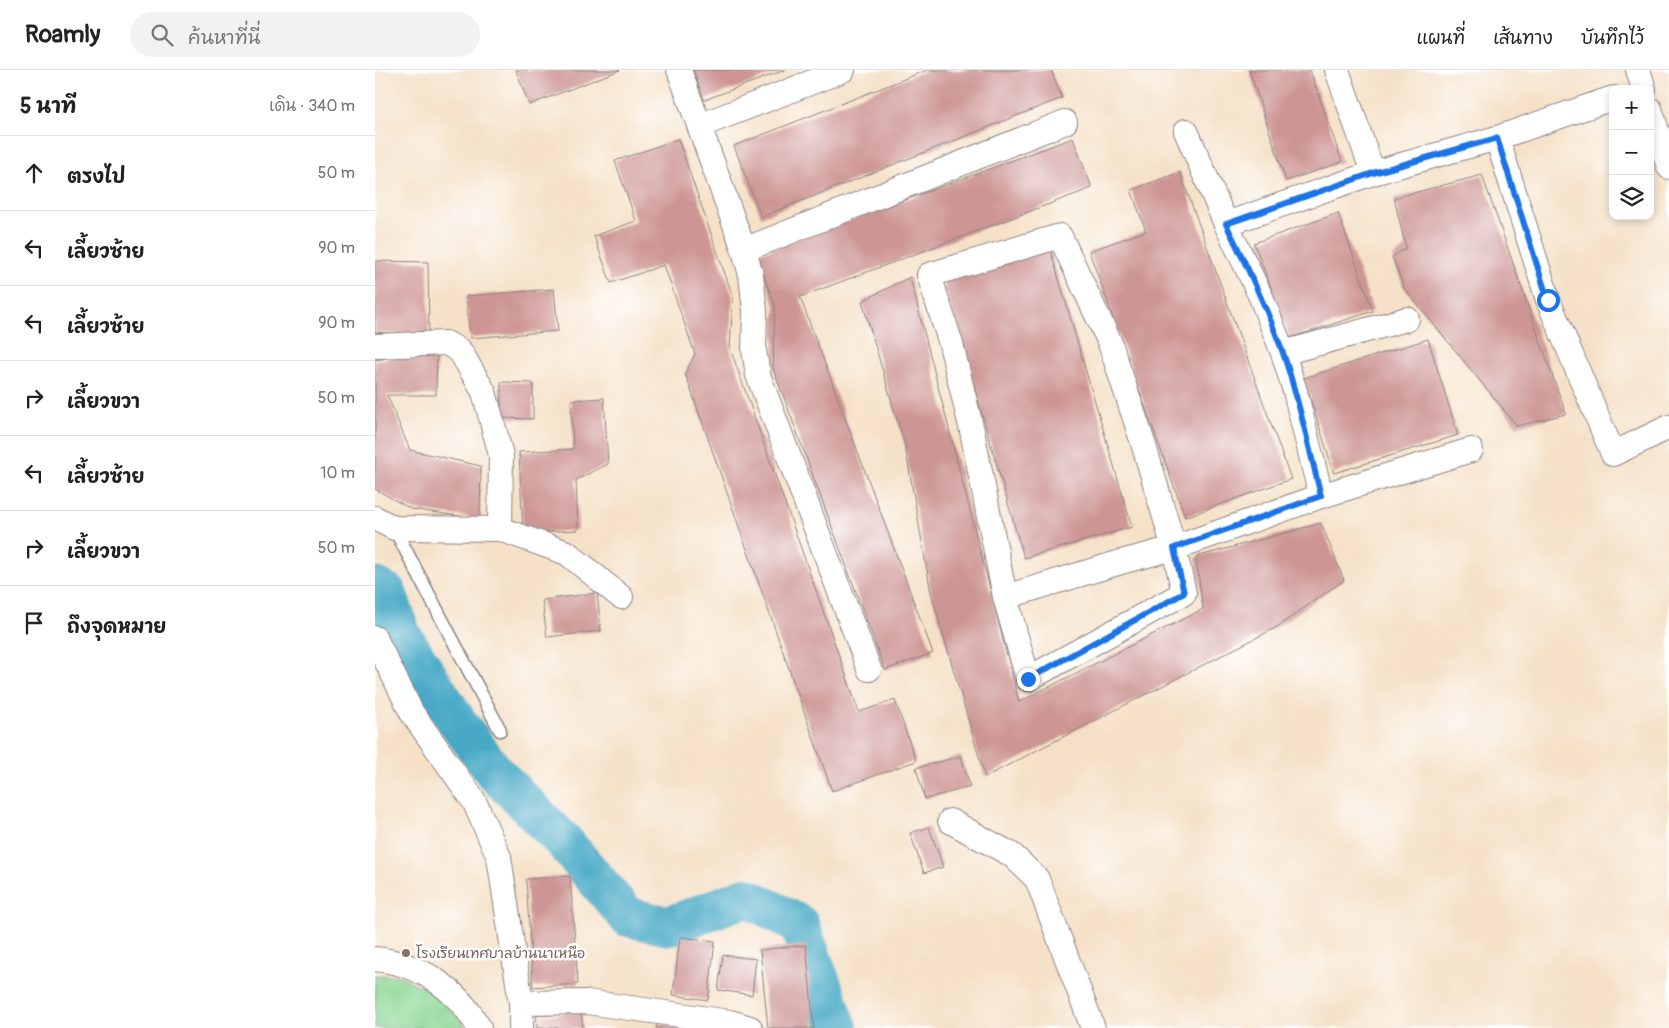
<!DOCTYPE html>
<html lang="th">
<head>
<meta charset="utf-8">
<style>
  body { margin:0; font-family:Pangolin,"Playpen Sans Thai",sans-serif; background:#f2f2f2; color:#222 }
  .controls { position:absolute; right:15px; top:15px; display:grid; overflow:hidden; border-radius:10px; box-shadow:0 2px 8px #0003 }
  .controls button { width:45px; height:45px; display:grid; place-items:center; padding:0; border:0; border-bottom:1px solid #e0e0e0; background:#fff; color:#222; font:25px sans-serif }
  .stop { position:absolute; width:15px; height:15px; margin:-11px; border:4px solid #1a73e8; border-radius:50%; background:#fff }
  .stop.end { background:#1a73e8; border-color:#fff; box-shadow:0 1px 5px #0008 }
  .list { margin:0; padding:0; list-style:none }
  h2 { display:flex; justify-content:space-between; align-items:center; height:65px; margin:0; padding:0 20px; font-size:21px }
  h2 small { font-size:16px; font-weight:400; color:#767676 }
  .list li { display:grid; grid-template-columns:32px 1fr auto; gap:15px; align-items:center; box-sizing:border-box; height:75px; padding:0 20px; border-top:1px solid #e0e0e0 }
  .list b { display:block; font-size:19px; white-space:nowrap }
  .list em { font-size:16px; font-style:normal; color:#767676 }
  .icon { flex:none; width:28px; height:28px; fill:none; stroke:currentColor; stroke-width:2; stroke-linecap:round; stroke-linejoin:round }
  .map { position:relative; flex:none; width:1294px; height:958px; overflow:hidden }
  header { display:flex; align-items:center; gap:30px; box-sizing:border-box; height:70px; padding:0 25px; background:#fff; border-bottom:1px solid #e0e0e0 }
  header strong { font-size:24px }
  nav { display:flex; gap:28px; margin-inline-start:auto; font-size:18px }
  .search { width:350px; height:45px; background:#f2f2f2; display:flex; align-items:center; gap:12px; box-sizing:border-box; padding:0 18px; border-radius:28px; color:#767676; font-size:19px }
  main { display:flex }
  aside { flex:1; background:#fff }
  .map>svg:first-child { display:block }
  .green { fill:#8cd794; stroke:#577c68 }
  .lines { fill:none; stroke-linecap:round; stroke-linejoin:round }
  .river { stroke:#47a9c6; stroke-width:40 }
  .building { fill:#cd9694 }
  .service-casing { stroke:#8c8281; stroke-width:15 }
  .minor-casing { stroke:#8c8281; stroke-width:26 }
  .service { stroke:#fff; stroke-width:12 }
  .minor { stroke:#fff; stroke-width:24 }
  .route { stroke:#1a73e8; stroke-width:6 }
  .education-dot { fill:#8d6e63; stroke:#fff; stroke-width:2 }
  .labels { text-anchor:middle; stroke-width:5; stroke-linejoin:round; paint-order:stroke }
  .education-label { font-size:14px; fill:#785e54; stroke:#fff; text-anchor:start }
</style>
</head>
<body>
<header>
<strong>Roamly</strong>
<div class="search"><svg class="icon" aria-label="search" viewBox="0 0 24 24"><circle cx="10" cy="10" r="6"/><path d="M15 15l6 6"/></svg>ค้นหาที่นี่</div>
<nav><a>แผนที่</a><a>เส้นทาง</a><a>บันทึกไว้</a></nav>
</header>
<main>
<aside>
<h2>5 นาที<small>เดิน · 340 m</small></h2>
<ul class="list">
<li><svg class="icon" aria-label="ahead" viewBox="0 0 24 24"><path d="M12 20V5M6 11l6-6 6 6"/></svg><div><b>ตรงไป</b></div><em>50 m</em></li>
<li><svg class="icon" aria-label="left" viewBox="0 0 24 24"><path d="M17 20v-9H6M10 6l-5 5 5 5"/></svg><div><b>เลี้ยวซ้าย</b></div><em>90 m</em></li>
<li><svg class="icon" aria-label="left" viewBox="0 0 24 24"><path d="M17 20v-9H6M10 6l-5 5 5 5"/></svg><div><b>เลี้ยวซ้าย</b></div><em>90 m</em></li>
<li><svg class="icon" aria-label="right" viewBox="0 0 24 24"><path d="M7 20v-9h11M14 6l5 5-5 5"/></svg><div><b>เลี้ยวขวา</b></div><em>50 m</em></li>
<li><svg class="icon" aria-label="left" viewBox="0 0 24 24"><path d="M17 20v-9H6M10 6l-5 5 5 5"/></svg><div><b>เลี้ยวซ้าย</b></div><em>10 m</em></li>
<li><svg class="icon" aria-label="right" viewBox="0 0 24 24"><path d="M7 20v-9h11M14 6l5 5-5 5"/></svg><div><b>เลี้ยวขวา</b></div><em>50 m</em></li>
<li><svg class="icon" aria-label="arrive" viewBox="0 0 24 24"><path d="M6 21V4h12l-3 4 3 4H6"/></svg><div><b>ถึงจุดหมาย</b></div></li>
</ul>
</aside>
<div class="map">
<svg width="1294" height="958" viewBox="0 0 1294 958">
  <rect width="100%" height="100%" fill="#fff"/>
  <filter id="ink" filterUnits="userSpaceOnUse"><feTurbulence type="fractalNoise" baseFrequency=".02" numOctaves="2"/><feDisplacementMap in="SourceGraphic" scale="10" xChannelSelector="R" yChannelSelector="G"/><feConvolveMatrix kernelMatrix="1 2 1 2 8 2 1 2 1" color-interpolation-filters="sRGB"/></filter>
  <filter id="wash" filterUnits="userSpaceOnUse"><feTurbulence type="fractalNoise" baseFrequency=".0096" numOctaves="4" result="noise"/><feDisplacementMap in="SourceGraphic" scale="20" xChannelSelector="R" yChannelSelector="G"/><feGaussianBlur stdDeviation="1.12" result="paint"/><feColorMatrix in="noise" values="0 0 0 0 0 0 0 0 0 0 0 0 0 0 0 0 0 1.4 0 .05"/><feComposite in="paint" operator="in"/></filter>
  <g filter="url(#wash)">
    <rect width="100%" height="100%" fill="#f5e1c7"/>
    <path class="green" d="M0,905L24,906L57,922L83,946L90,958H0Z"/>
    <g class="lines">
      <path class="river" d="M0,517L12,523L26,564L81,650L120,703L189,772L253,847L294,856L371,827L424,854L463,958"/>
    </g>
    <g id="blocks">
      <path class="building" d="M141,0H245L154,35Z
        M318,0H410L329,30Z
        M552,0H676L687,28L386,147L359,76Z
        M874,0H935L967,92L911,111Z
        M698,68L717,118L425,227L558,583L510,600L398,298L400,235L381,185Z
        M303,69L358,227L355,278L484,642L520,630L541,691L457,721L310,303L320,284L289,195L236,213L219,166L261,151L240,91Z
        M805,102L916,409L810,447L714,181L771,161L756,120Z
        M1107,105L1191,344L1142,356L1029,218L1017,187L1031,178L1019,128Z
        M963,143L998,241L915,268L879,173Z
        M675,179L757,457L649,488L568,210Z
        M0,191L53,192L54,267L0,262Z
        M535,207L644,632L828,539L821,487L946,453L969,510L902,557L610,707L556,523L530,376L487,231Z
        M179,219L183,261L95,268L91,226Z
        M1053,269L1083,365L959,403L929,308Z
        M62,280L61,325H12L35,380L106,396L105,449L36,439L0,419V290Z
        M126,312L158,313V349L126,348Z
        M229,328L233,394L201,410L203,460L148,463L144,382L198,379L196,330Z
        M222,523L226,561L172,567L167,530Z
        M586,686L595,717L550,729L541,698Z
        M554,757L568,797L549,803L535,763Z
        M195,806L203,914L158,917L151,809Z
        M305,867L340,871L333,930L298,925Z
        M431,875L439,958H393L385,880Z
        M348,885L381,889L377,925L343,920Z
        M206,942L208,958H162L161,946Z
        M282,954L328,956V958H282Z"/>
    </g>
  </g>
  <g filter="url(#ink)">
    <use href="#blocks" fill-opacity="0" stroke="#8c8281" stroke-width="1"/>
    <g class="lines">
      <defs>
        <path id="service" d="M19,458L125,660"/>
        <path id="minor" d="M304,0L369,180L376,205L380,241L379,280L383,305L494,599
          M962,0L998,103
          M1263,0L1269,19
          M1275,39L1294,97
          M324,56L468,0
          M811,61L851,154L886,227L908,283L920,321L946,426
          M1122,68L1173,230L1238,384L1294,357
          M851,154L998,103L1122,68L1238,28
          M685,166L735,273L769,376L799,478L809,523L653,609L630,527L597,361L576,274L554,205Z
          M369,180L690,52
          M0,276L71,273L85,281L109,322L126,385L125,459
          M908,283L1032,249
          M0,448L19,458L125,459L192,483L246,527
          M630,527L746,492L799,478L946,426L1096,380
          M0,568L37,643L99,731L124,787L146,933V958
          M575,751L637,785L662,809L718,958
          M0,889C44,893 83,919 104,958
          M146,933L212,932L355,952L375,958"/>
      </defs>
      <use href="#service" class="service-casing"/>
      <use href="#minor" class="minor-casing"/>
      <use href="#service" class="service"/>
      <use href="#minor" class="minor"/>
    </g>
  </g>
  <g class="lines" filter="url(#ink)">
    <path class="route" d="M653,609L809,523L799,478L946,426C934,378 924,329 908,283C892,238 872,196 851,154L998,103L1122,68L1173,230"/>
  </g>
  <circle class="education-dot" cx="31" cy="883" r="5"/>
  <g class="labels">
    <g class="education-label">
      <text x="41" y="888">โรงเรียนเทศบาลบ้านนาเหนือ</text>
    </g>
  </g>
</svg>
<div class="controls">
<button>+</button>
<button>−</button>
<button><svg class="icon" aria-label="layers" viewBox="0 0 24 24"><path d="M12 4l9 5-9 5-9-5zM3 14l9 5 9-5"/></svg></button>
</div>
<div class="stop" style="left:1173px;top:230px"></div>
<div class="stop end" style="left:653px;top:609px"></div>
</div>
</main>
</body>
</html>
